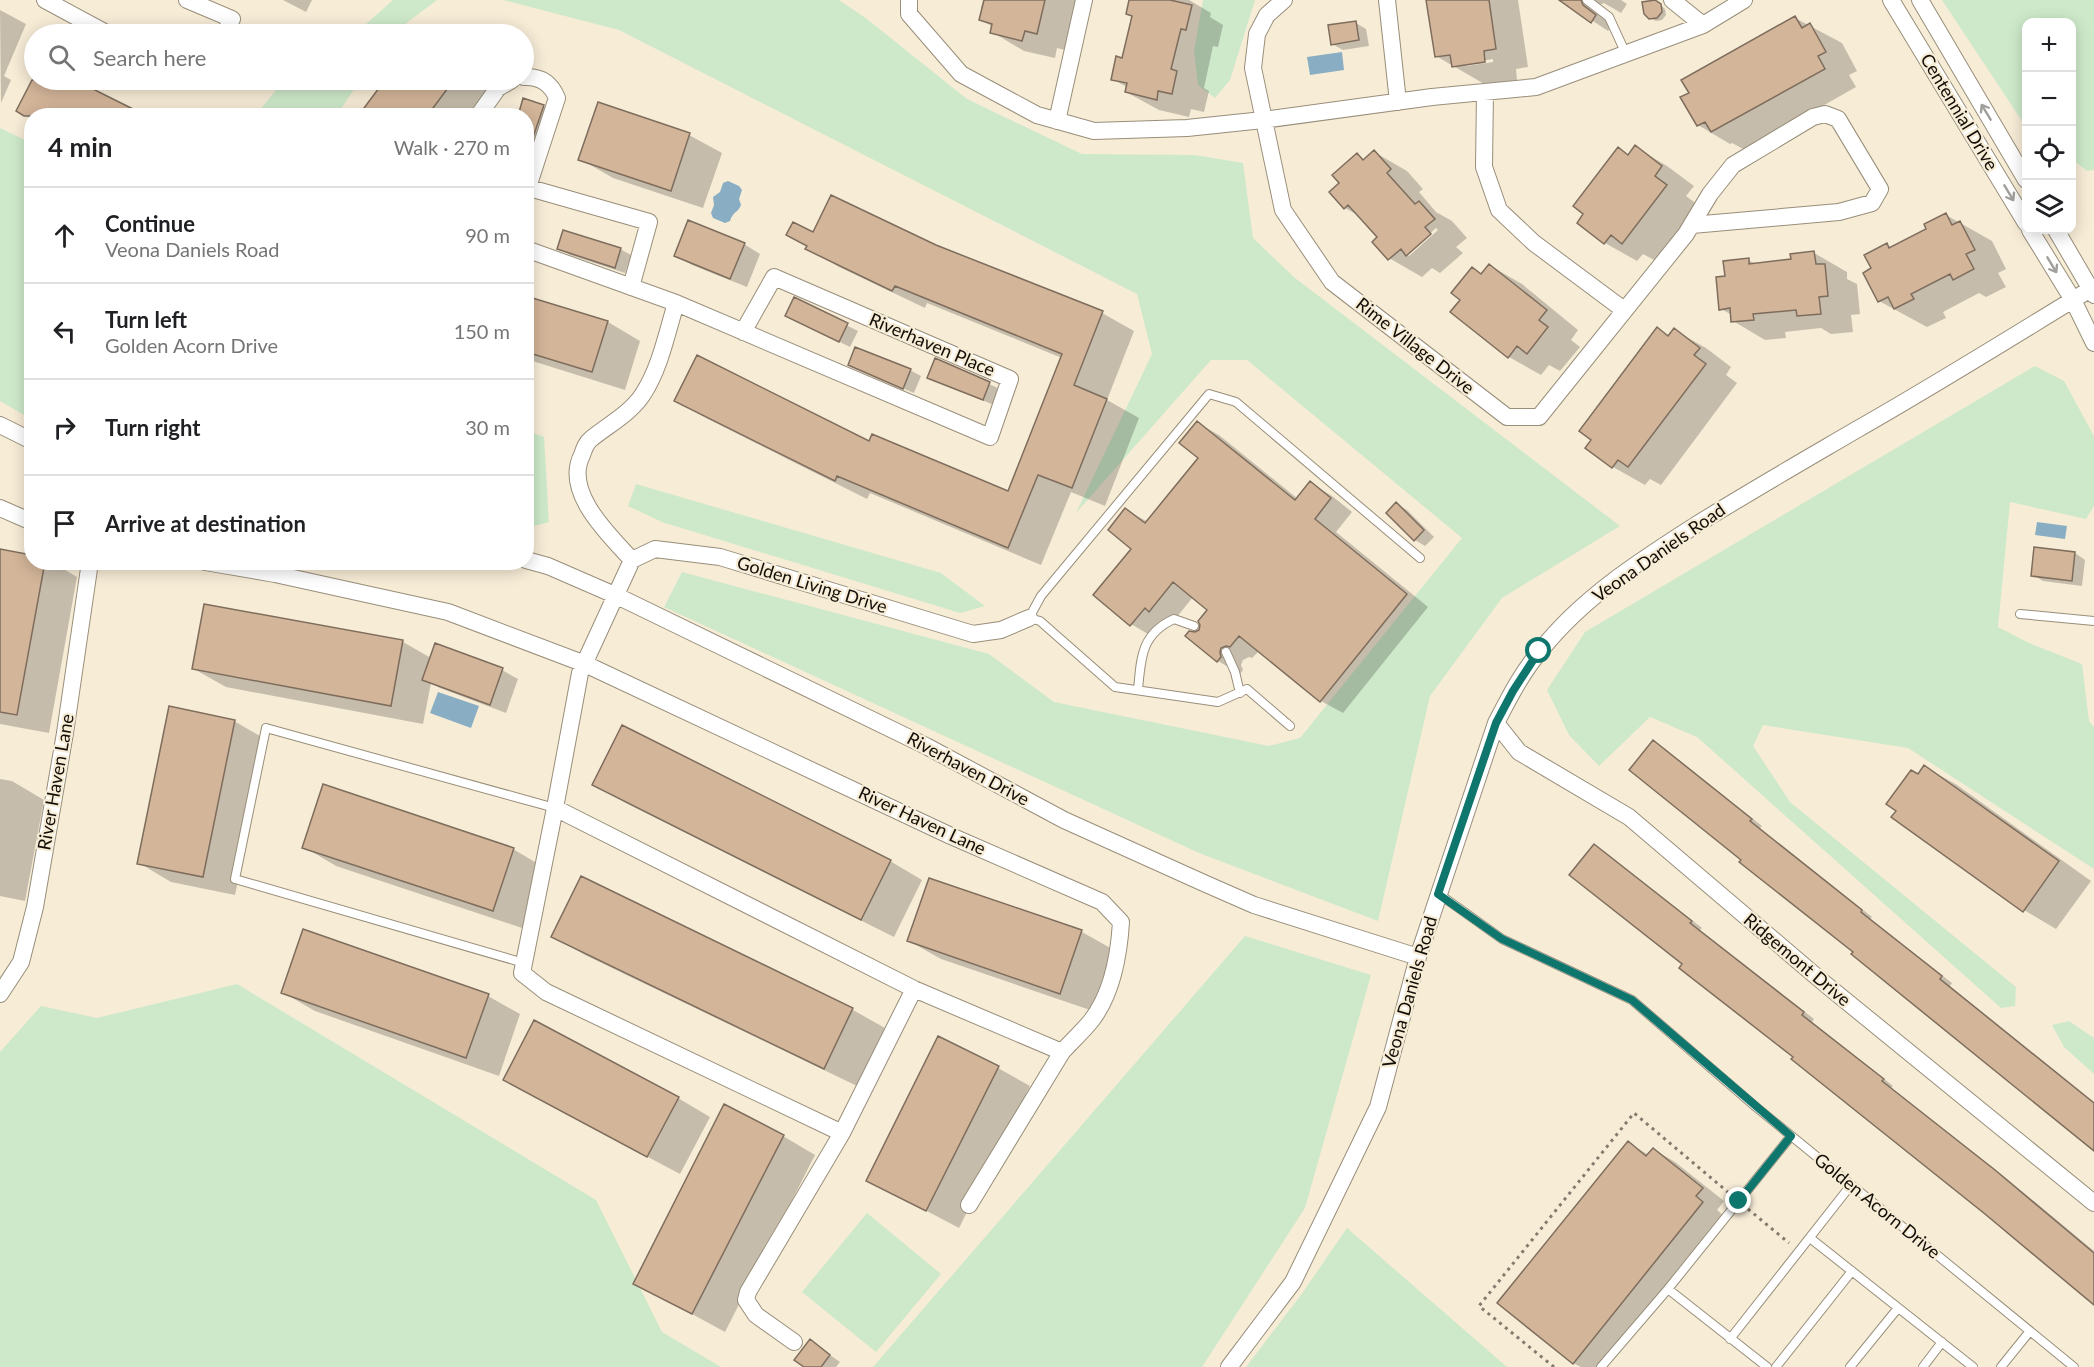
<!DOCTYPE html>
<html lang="en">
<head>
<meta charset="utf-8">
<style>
  body { margin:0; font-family:Lato,sans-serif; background:#f6f6f6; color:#202124 }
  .controls { position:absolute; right:18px; top:18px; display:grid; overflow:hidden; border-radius:12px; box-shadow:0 3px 15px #0003 }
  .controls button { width:54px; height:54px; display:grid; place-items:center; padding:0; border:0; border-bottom:2px solid #e0e0e0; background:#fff; color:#202124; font:30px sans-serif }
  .stop { position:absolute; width:18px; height:18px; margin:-14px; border:4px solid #0f766e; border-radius:50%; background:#fff }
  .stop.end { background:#0f766e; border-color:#fff; box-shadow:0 2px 6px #0008 }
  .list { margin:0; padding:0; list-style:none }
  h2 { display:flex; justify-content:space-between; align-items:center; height:78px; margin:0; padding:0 24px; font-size:26px }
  h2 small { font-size:20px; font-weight:400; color:#757577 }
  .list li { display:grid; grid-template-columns:39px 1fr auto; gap:18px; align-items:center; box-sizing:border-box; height:96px; padding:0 24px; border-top:2px solid #e0e0e0 }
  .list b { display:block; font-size:22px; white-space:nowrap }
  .list p { margin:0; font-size:20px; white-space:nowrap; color:#757577 }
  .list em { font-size:20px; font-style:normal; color:#757577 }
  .icon { flex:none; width:33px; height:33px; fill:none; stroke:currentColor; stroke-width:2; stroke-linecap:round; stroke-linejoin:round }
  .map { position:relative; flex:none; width:2094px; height:1367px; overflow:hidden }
  .search { position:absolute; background:#fff; box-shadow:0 3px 15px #0003; left:24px; top:24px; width:510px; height:66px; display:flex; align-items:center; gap:15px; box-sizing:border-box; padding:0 21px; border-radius:33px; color:#757577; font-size:22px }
  .panel { position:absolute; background:#fff; box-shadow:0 3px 15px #0003; left:24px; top:108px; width:510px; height:462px; border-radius:24px }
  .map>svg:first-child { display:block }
  .green { fill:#cee9ca }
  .water { fill:#89aec4 }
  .shadow { fill:#0003; fill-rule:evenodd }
  .building { fill:#d3b599; stroke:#7e6d5d; stroke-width:1.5 }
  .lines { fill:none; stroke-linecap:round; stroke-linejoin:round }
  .service-casing { stroke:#988e7a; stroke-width:10 }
  .minor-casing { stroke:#988e7a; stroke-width:18 }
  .path { stroke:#837b6d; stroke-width:3; stroke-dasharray:3 4.5; stroke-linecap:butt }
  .service { stroke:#fff; stroke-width:8 }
  .minor { stroke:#fff; stroke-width:16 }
  .oneway { stroke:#a09f9c }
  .route { stroke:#0f766e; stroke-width:8 }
  .labels { text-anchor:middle; stroke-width:4.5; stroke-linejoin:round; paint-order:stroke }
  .street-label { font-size:18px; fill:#120e07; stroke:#f7ecd6 }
</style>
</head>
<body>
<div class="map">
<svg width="2094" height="1367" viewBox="0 0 2094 1367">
  <rect width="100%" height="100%" fill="#f7ecd6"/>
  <path class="green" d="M393,0H437L392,34H355Z
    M503,0H839L867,19L967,99L1082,154L1195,155L1243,163L1253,238L1295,278L1620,526L1502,598L1430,696L1378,921L1199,853L664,607L682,572L989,654L1054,702L1269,746L1300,738L1462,538L1247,360H1211L1076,513L1152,354L1137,294L619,30Z
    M1203,0H1255L1230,80L1215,98L1198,85L1194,51Z
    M1942,0H2094V170L2087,171L2072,159V22H2026V127Z
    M284,80H360L337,115H256Z
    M0,128L31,143V419L0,401Z
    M2035,366L2064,381L2094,436V506L2086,519L2010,502L1998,627L2029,643L2082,664L2089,721L2094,727V869L1908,748L1763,725L1753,746L1790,802L2016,987L2015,1006L2001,1008L1697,737L1650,717L1599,766L1569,735L1547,690L1585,632Z
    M527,431L544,437L549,522L527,528Z
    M636,484L941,573L985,606L960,613L662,522L628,506Z
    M1245,936L1371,975L1305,1208L1202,1367H873Z
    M237,984L596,1200L662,1332L721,1367H0V1052L41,1006L97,1018Z
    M2069,1021L2094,1038V1074L2064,1047L2052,1025Z
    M867,1213L941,1274L876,1352L802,1292Z
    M1347,1228L1507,1367H1246L1301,1295Z"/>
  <path class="water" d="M1342,52L1344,70L1310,75L1307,57Z
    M728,181L739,186L742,190L739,199L741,205C738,213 733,211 730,221L725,223L713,218L711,213L714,205L713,197L720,192L723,183Z
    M2037,522L2067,526L2065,539L2035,535Z
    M438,692L479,706L471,728L430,713Z"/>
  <path class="shadow" d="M283,0H312L306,12Z
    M983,0H1081L1069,51L1057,48L1055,58L1024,51L992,32L993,27L981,20L984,9L981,8Z
    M1131,0H1189L1211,13L1210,17L1223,25L1218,47L1213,46L1204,88L1209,91L1204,112L1191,109L1189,117L1159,110L1126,92L1127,87L1112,79L1123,60L1133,17Z
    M1428,0H1518L1528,67L1516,69L1517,80L1486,85L1436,56ZM1493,59V62L1467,66L1464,64Z
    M1561,0H1621L1627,4L1621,13L1604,3L1597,6L1599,15L1612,26L1608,31Z
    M1660,4L1665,9L1666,15L1662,20L1656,21L1650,18Z
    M0,10L26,24L4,76L11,80L1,103Z
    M1795,18L1842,43L1857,71L1849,75L1856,87L1745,150L1732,143L1730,144L1698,125Z
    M1356,23L1366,29L1369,46L1343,50L1332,44Z
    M424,30L431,34H421Z
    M34,77V80H71L143,116H32V119L18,111Z
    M387,80H497L473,116H360Z
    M543,106L554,112L526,165V116Z
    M689,135L722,153L703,208L613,178L580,159Z
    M1635,147L1667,166L1694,186L1686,196L1698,205L1656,261L1643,254L1637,261L1605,243L1618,149L1629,155Z
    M1374,152L1407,171L1423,189L1419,192L1436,212L1452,221L1467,238L1456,247L1463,253L1440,273L1432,268L1422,277L1389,258L1379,237L1361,217L1345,208L1341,183L1357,155L1365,160ZM1436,228L1438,230L1409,256L1407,254Z
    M1946,215L1992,241L2006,269L1998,273L2006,287L1986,297L1979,293L1943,312L1946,318L1927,327L1879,301L1873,269L1887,245L1893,248L1928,230Z
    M744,244L760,254L747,287L692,265L675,255Z
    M935,246L1102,313L1134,331L1107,400L1139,418L1105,506L1071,492L1041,565L870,493L867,499L708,419L676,401L870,443L1008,493L1062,358L927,303L925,308L839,267L807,248Z
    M559,248L620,249L631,255L625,273L570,255Z
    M1814,253L1847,272V279L1857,284L1860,314L1851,315L1853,332L1831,334L1821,328L1785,332L1786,338L1765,340L1733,321L1732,315L1721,309L1727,277L1748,260L1756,264L1793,261Z
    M1489,265L1522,284L1578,330L1571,340L1580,347L1560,371L1549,365L1541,375L1509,357L1472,269L1482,274Z
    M526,297L608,322L640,341L625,390L526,359Z
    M794,299L858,331L850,347L797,321Z
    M1658,329L1670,336L1674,330L1706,348L1731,367L1726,375L1737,383L1661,485L1650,479L1645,485L1613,467L1588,448Z
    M936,360L1000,389L994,405L940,383L929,377Z
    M860,370H910L921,376L914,393Z
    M1197,423L1219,435L1298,499L1311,483L1332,496L1352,512L1336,532L1428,607L1343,713L1321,701L1259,651L1252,658L1249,657L1243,660L1241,665L1243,670L1240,674L1218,661L1187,636L1200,631L1209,609L1193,597L1172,623L1153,637L1131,624L1133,548L1126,510L1148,522L1200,457Z
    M1396,504L1407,510L1434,537L1425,546L1415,540Z
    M0,550L32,562H52L77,577L49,733L0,724Z
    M2075,553L2085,560L2082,586L2043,581L2033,575Z
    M403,642L431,658L502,670L518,679L506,713L440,688L431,683L423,724L226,687L194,669Z
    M234,721L267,740L235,895L171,882L139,863Z
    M1653,742L1664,748L1762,826L1760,828L1872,917L1870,919L1952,983L1950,986L2094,1103V1149L1743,859Z
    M1925,767L1957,785L2091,881L2056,929L2024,910L1918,776Z
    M0,779L12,781L44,800L25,901L0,896Z
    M594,784L890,861L922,880L894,937L626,803Z
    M1594,846L1605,852L1702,928L1700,930L1814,1019L1812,1022L1893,1086L1891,1088L2006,1178L2094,1251V1305L1684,964Z
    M304,847L513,849L545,868L525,929L336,866Z
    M581,878L853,1010L885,1028L857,1086L585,955L553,936Z
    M930,880L1082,932L1114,950L1093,1011L941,959L909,941Z
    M282,992L488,996L520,1014L499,1076L315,1011Z
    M998,1068L1030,1086L959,1228L868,1180Z
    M537,1098H678L710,1117L680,1174Z
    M783,1136L815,1155L725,1332L635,1283Z
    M1628,1143L1649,1155L1653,1149L1675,1162L1724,1201L1717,1210L1724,1216L1602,1367H1581L1573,1363Z
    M810,1341L840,1362L836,1367H806Z"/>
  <path class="building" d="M984,0H1045L1037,34L1025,31L1022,41L990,33L992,24L979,20Z
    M1129,0H1170L1192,5L1186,30L1181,29L1171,69L1177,71L1172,94L1158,91L1157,100L1125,92L1127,83L1111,80L1116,56L1122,58L1132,16L1126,14Z
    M1426,0H1489L1496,49L1484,51L1485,62L1452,67L1450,55L1435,57Z
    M1559,0H1581L1583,5L1596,15L1591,23Z
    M1655,0L1661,4L1662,12L1657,18L1649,19L1644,14L1642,2Z
    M1795,16L1802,28L1810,23L1826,52L1818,56L1825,69L1711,132L1705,122L1697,126L1680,97L1689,93L1681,80Z
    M1356,21L1359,40L1331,45L1328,25Z
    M32,80H75L147,116H24L16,111Z
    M385,80H454L427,116H358Z
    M523,98L544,105L529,149H526V116H518Z
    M598,102L690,133L671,191L578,160Z
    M1635,145L1662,166L1655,176L1667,185L1622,244L1611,235L1604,244L1577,223L1583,214L1573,206L1618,147L1628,155Z
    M1374,150L1391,169L1387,173L1415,204L1419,201L1435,219L1425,227L1431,234L1406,256L1401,249L1388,260L1372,242L1377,237L1348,205L1344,209L1329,192L1339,183L1332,175L1357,153L1363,160Z
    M831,195L936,245L1103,311L1074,385L1107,399L1072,488L1038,475L1008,548L837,476L835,481L674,401L697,355L869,441L872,434L1008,491L1062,354L895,286L892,291L805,249L807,246L786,235L793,222L813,232Z
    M1946,213L1952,225L1960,221L1975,250L1966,254L1974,269L1953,280L1950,274L1911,294L1914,299L1894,309L1888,297L1878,302L1863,273L1871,268L1864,255L1887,243L1889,248L1926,229L1924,224Z
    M688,220L745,243L730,279L674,256Z
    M563,230L621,248L615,268L557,249Z
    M1814,251L1816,264H1825L1828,296L1819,297L1821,314L1797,316L1796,310L1753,314L1754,320L1731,322L1730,308L1719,310L1716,277L1725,276L1723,261L1749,258V264L1791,259L1790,254Z
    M1489,264L1547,310L1539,320L1548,327L1527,354L1517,346L1508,358L1450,312L1460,300L1451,293L1472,267L1481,274Z
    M526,296L608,321L592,372L526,352Z
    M794,297L848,323L839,342L785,316Z
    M1657,327L1668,336L1674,328L1700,348L1694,355L1706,364L1628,467L1618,460L1612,468L1585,448L1591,440L1579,431Z
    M855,347L911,369L903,389L848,365Z
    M935,358L990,382L983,400L927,378Z
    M1197,421L1295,500L1310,481L1331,498L1315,519L1407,594L1320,702L1239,636L1230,647L1226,646L1221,648L1220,652L1221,657L1217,662L1185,636L1189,631L1195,632L1199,630L1200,625L1198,621L1207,610L1173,582L1149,612L1145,608L1130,626L1093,595L1131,549L1108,530L1125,508L1145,523L1198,458L1179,443Z
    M1396,502L1424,530L1414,541L1386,513Z
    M2034,547L2075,552L2072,581L2031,576Z
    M0,549L32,555V562H45L17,715L0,712Z
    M204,604L403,640L391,706L192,669Z
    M435,643L503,668L490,705L422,680Z
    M169,706L235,720L203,877L137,864Z
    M622,725L891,860L861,920L592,785Z
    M1653,740L1752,819L1750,821L1862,910L1861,912L1942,976L1940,979L2094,1103V1151L1851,954L1853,952L1739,862L1741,860L1629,770Z
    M1924,765L2059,861L2023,912L1891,817L1896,811L1886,804L1911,770L1918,774Z
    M323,784L514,848L493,911L302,848Z
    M1594,844L1692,921L1690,923L1804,1012L1802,1015L1884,1079L1882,1081L1995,1170L2094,1253V1305L1985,1214L1791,1059L1793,1057L1679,968L1682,964L1569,875Z
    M581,876L853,1008L824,1069L551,937Z
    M929,878L1082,930L1060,994L907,941Z
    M303,929L489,994L466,1058L281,993Z
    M534,1020L679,1097L647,1157L503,1080Z
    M938,1036L999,1066L926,1211L866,1181Z
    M724,1104L784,1135L692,1314L633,1284Z
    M1628,1141L1646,1156L1653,1148L1703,1188L1696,1196L1703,1202L1573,1364L1497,1303Z
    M810,1339L830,1355L821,1367H804L794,1360Z"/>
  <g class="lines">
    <defs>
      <path id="service" d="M1587,0L1609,17L1626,54
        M2020,614L2094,621
        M1226,652L1235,672L1240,693
        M1138,690C1141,658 1141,634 1174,619L1194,626
        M1290,726L1247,689L1218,702L1115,687L1040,621L1029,618L1041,596L1209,394L1236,402L1420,558
        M1439,894L1502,939L1632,1000L1756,1107L2074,1367
        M524,963L235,879L266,728L555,808
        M1810,1238L1973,1367
        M1668,1289L1767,1367
        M1730,1339L1851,1185
        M1601,1367L1668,1289L1791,1136
        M1776,1367L1852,1271
        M1850,1367L1898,1308
        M1923,1367L1942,1342
        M2001,1367L2030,1331"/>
      <path id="minor" d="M45,0L108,34
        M187,0L232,19L224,34
        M909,0V14L961,74L1037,115L1094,131L1187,128L1263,120L1432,97L1536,87L1703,25L1744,0
        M1284,0L1267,15L1257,34L1253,68L1283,210L1332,282L1507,417H1539L1686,234L1710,194L1733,165L1813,117L1825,114L1838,119L1880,189L1872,203L1839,212L1692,225
        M1387,0L1398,102
        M1672,0L1703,25
        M1891,0L2026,223
        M1920,0L2026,180
        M524,77C540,76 551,83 557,98L528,187
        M1485,92L1484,167L1499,210L1534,243L1624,310
        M478,116L498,88L512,80
        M1057,121L1084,0
        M526,187L649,222L631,287
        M2030,230L2073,300L2094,343
        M2056,230L2094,295
        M526,249L676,303L990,437L1010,379L774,277L743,332
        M0,425L32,441
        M0,508L32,522
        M526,560L548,566L617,596L926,746L1064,820L1206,884L1254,905L1418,957
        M632,560C609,535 563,492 582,455C584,449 586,443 591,439C608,425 631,413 643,394C660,368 667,333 676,303
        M205,562L275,574L448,612L585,664L951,836L1102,902L1121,922C1119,955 1113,993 1091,1021C1082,1032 1071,1042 1062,1052
        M1496,723L1519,752L1629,817L1824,983L2094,1203
        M555,808L580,673L632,560L655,549L720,557L973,634L1001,630L1029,618
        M0,994L21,962L35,907L65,733L90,562
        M842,1133L546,992L522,973L555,808L914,989L1062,1052L969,1205
        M794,1342L756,1315L746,1300L748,1292L842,1133L914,989
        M1229,1367L1293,1282L1378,1107L1418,957L1496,723C1509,698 1522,672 1541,650C1583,597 1640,561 1696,525C1749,492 1803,461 1856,430C1937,384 2015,335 2094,287"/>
    </defs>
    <use href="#service" class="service-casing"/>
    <use href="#minor" class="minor-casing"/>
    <path class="path" d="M1748,1209L1789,1243
      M1554,1367L1479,1306L1634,1113L1729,1193"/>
    <use href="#service" class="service"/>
    <use href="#minor" class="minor"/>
  </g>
  <defs><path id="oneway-shaft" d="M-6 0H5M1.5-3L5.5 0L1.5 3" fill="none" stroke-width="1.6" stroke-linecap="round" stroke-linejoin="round" transform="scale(1.5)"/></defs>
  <g class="oneway">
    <use href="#oneway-shaft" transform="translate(1986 112) rotate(-121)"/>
    <use href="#oneway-shaft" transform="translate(2009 193) rotate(59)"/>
    <use href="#oneway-shaft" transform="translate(2052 265) rotate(59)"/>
  </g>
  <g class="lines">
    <path class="route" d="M1539,651L1513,691L1496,723L1438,894L1502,939L1632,1000L1791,1136L1739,1201"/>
  </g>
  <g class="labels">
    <g class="street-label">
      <text transform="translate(1959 112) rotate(59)" y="6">Centennial Drive</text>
      <text transform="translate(932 345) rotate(23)" y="6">Riverhaven Place</text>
      <text transform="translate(1415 346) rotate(38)" y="6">Rime Village Drive</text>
      <text transform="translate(1659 553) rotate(-35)" y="6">Veona Daniels Road</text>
      <text transform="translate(812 585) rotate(17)" y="6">Golden Living Drive</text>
      <text transform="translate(968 769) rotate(28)" y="6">Riverhaven Drive</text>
      <text transform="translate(56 782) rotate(-80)" y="6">River Haven Lane</text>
      <text transform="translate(922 821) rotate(25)" y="6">River Haven Lane</text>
      <text transform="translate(1797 960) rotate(40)" y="6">Ridgemont Drive</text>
      <text transform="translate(1410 992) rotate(-74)" y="6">Veona Daniels Road</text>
      <text transform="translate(1877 1206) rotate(39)" y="6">Golden Acorn Drive</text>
    </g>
  </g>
</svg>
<div class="controls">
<button>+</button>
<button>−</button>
<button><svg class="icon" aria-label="locate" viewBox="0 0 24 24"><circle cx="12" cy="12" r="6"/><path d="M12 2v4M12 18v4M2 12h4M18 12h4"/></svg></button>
<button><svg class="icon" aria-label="layers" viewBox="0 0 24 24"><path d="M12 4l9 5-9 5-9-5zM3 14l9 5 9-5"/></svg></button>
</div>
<div class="stop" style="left:1539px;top:651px"></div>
<div class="stop end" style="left:1739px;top:1201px"></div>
<div class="search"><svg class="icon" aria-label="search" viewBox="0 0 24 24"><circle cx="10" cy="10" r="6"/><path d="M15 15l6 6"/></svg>Search here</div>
<section class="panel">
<h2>4 min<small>Walk · 270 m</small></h2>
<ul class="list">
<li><svg class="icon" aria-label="ahead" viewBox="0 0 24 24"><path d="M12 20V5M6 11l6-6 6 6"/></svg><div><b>Continue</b><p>Veona Daniels Road</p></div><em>90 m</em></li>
<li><svg class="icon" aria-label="left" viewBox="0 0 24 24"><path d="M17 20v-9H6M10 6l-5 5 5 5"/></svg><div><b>Turn left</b><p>Golden Acorn Drive</p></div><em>150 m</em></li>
<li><svg class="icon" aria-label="right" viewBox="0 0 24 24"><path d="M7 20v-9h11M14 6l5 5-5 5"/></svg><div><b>Turn right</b></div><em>30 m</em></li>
<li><svg class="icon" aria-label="arrive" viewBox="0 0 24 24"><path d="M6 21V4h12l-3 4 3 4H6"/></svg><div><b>Arrive at destination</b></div></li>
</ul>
</section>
</div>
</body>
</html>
